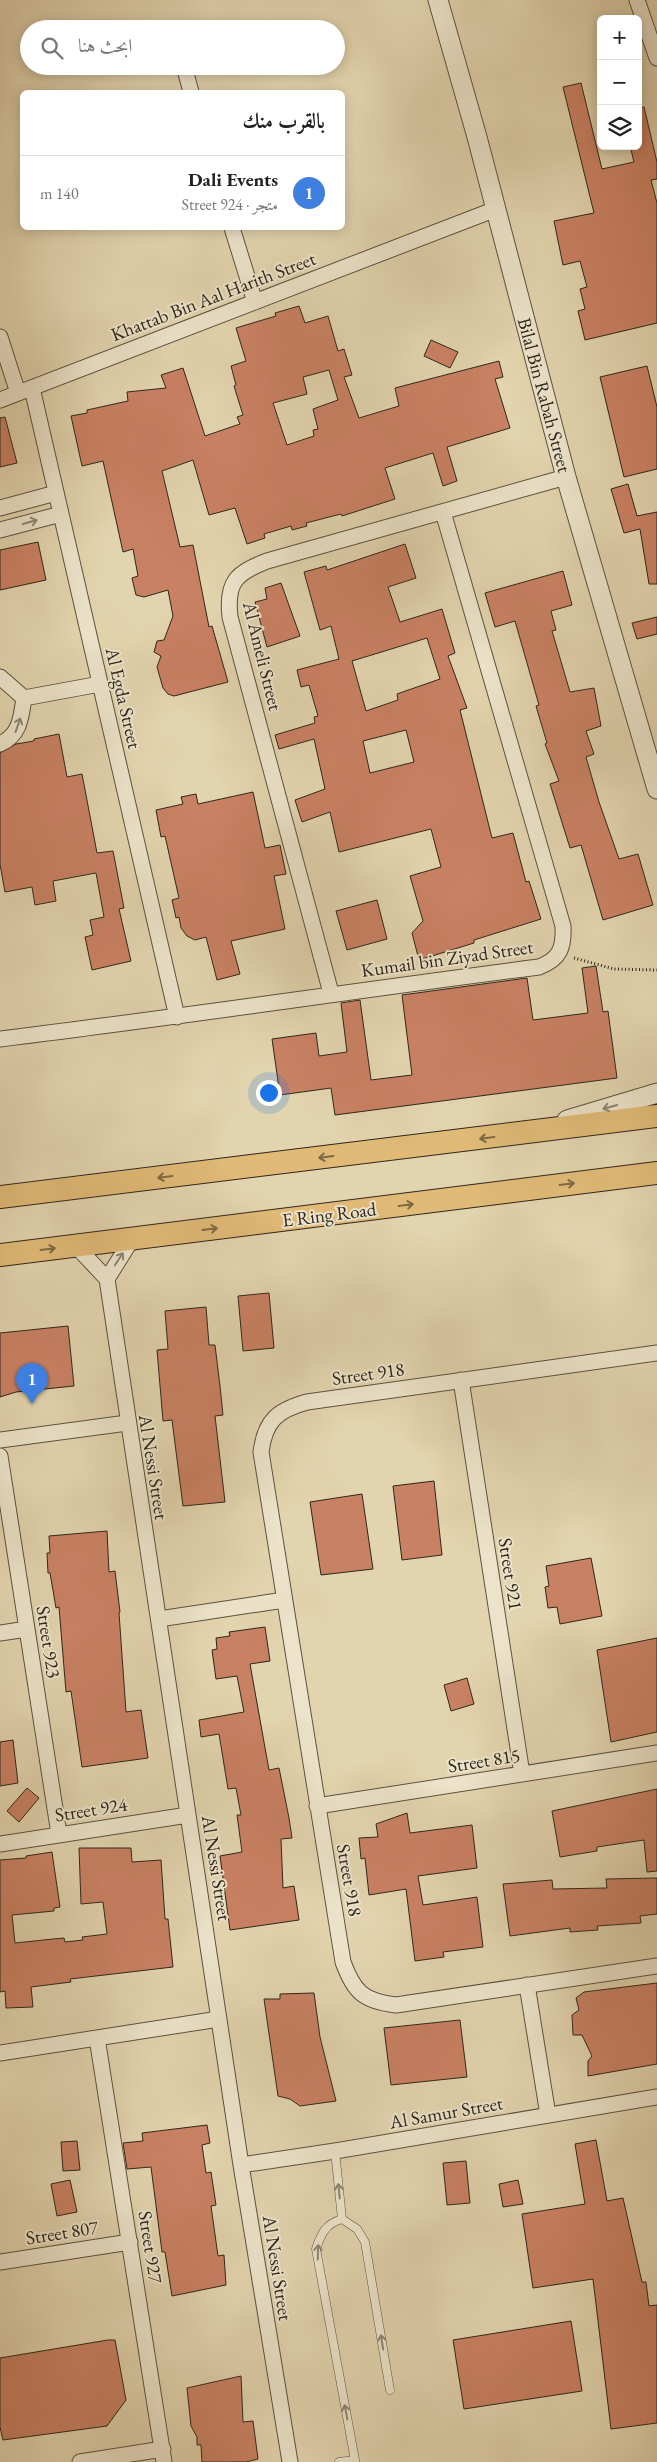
<!DOCTYPE html>
<html lang="ar">
<head>
<meta charset="utf-8">
<style>
  body { margin:0; font-family:"EB Garamond",Amiri,serif; background:#f2f2f2; color:#222; direction:rtl }
  .controls { position:absolute; right:15px; top:15px; display:grid; overflow:hidden; border-radius:8px; box-shadow:0 2px 12px #0003 }
  .controls button { width:45px; height:45px; display:grid; place-items:center; padding:0; border:0; border-bottom:1px solid #e0e0e0; background:#fff; color:#222; font:25px sans-serif }
  .you { position:absolute; left:268px; top:1092px; width:18px; height:18px; margin:-12px; border:4px solid #fff; border-radius:50%; background:#1a73e8; box-shadow:0 0 0 8px #1a73e833 }
  .badge { display:grid; place-items:center; width:32px; height:32px; border-radius:50%; background:#2563eb; color:#fff; font-size:16px; font-weight:700 }
  .pin { position:absolute; translate:-50% -41px; filter:drop-shadow(0 1px 2px #0008) }
  .pin::after { content:''; position:absolute; top:26px; width:18px; height:15px; background:inherit; clip-path:polygon(0 0,100% 0,50% 100%) }
  .list { margin:0; padding:0; list-style:none }
  h2 { display:flex; justify-content:space-between; align-items:center; height:65px; margin:0; padding:0 20px; font-size:21px }
  h2 small { font-size:16px; font-weight:400; color:#767676 }
  .list li { display:grid; grid-template-columns:32px 1fr auto; gap:15px; align-items:center; box-sizing:border-box; height:75px; padding:0 20px; border-top:1px solid #e0e0e0 }
  .list b { display:block; font-size:19px; white-space:nowrap }
  .list p { margin:0; font-size:16px; white-space:nowrap; color:#767676 }
  .list em { font-size:16px; font-style:normal; color:#767676 }
  .icon { flex:none; width:28px; height:28px; fill:none; stroke:currentColor; stroke-width:2; stroke-linecap:round; stroke-linejoin:round }
  .map { position:relative; flex:none; width:657px; height:2462px; overflow:hidden; direction:ltr }
  .search { position:absolute; background:#fff; box-shadow:0 2px 12px #0003; left:20px; top:20px; width:325px; height:55px; display:flex; align-items:center; gap:12px; box-sizing:border-box; padding:0 18px; border-radius:28px; color:#767676; font-size:19px }
  .panel { position:absolute; background:#fff; box-shadow:0 2px 12px #0003; left:20px; top:90px; width:325px; height:140px; border-radius:8px; direction:rtl }
  .map>svg:first-child { display:block }
  .building { fill:#c98163; stroke:#2e261c; fill-rule:evenodd }
  .lines { fill:none; stroke-linecap:round; stroke-linejoin:round }
  .service-casing { stroke:#5b5240; stroke-width:9 }
  .minor-casing { stroke:#5b5240; stroke-width:17 }
  .tertiary-casing { stroke:#5b5240; stroke-width:21 }
  .primary-casing { stroke:#2e261c; stroke-width:24 }
  .path { stroke:#2e261c; stroke-width:3; stroke-dasharray:1 2.5; stroke-linecap:butt }
  .service { stroke:#ece3ca; stroke-width:8 }
  .minor { stroke:#ece3ca; stroke-width:15 }
  .tertiary { stroke:#ece3ca; stroke-width:19 }
  .primary { stroke:#e1ba77; stroke-width:22 }
  .oneway { stroke:#8d8473 }
  .oneway2 { stroke:#7f6945 }
  .labels { text-anchor:middle; stroke-width:4; stroke-linejoin:round; paint-order:stroke }
  .street-label { font-size:19px; fill:#2e261c; stroke:#ece3ca }
</style>
</head>
<body>
<div class="map">
<svg width="657" height="2462" viewBox="0 0 657 2462">
  <rect width="100%" height="100%" fill="#e2d4ae"/>
  <filter id="stains"><feTurbulence type="fractalNoise" baseFrequency=".004" numOctaves="4"/><feColorMatrix values="0 0 0 0 .2 0 0 0 0 .09 0 0 0 0 .02 0 0 0 .5 -.17"/></filter>
  <radialGradient id="worn" r=".72"><stop offset=".6" stop-color="#630" stop-opacity="0"/><stop offset="1" stop-color="#630" stop-opacity=".3"/></radialGradient>
  <path class="building" d="M581,83L602,169L634,162L630,146H638V108L644,107L657,162V179L651,180L657,203V323L585,340L578,311L585,309L580,289L587,287L580,261L563,265L554,221L594,213L563,87Z
    M299,306L305,323L328,316L338,351L344,349L352,375L344,377L359,418L399,406L395,388L499,361L503,377L495,379L510,428L447,447L457,481L443,486L433,453L385,468L395,499L342,516L341,514L306,523L307,526L292,530L291,526L264,534L265,538L247,544L235,508L209,515L193,460L162,471L180,547L193,545L209,627L212,626L228,682L174,696L168,694L163,688L157,667L161,656L154,652L157,641L164,640L173,616L168,590L144,597L136,595L132,578L138,576L133,549L123,552L103,461L82,466L71,416L87,413V410L128,401L127,392L166,388L161,375L183,368L205,436L240,424L237,417L243,415L234,386L236,385L231,366L246,361L236,328L276,316L275,313ZM329,370L338,400L313,409L318,429L313,430L314,436L287,445L273,403L307,394L303,377Z
    M431,340L458,352L450,368L424,356Z
    M647,366L657,407V469L624,477L600,377Z
    M5,417L17,463L0,467V418Z
    M628,484L637,516L657,512V584H649L640,529L624,533L611,489Z
    M38,542L46,580L0,590V550Z
    M405,544L416,578L388,587L400,622L442,609L455,653L448,656L467,708L460,710L492,838L513,833L526,882L529,881L541,919L474,940V943L419,960L412,933L423,921L410,876L441,867L431,829L339,852L330,812L302,822L295,800L325,789L314,739L279,749L275,735L315,723L314,717L318,716L309,685L301,687L297,670L339,659L331,626L320,630L304,572L326,566L327,570ZM427,638L440,679L397,694L398,700L366,711L352,661ZM406,730L414,762L370,773L363,741Z
    M563,571L572,605L551,611L556,630L552,631L570,692L594,688L601,726L586,731L594,754L586,757L599,802L619,859L638,854L653,905L603,920L581,845L570,848L550,784L559,781L545,744L547,743L536,706L539,705L515,621L495,627L485,593Z
    M281,583L300,636L267,647L255,602L267,599L265,588Z
    M657,617V634L637,639L632,623Z
    M59,734L67,777L82,774L97,853L113,851L124,908L119,909L131,961L92,970L85,937L93,935L90,920L104,917L96,873L53,881L56,901L35,905L32,887L5,892L0,864V753L16,744L34,741V739Z
    M253,792L265,848L280,845L286,874L274,876L285,929L231,941L240,974L217,980L206,937L195,940L187,936L181,928L179,917L176,918L172,900L179,898L165,836L161,837L156,810L183,804L181,797L196,794L198,804Z
    M377,900L387,939L347,950L336,911Z
    M596,966L603,1012L608,1011L617,1078L335,1115L331,1088L280,1095L272,1039L316,1033L319,1056L347,1052L341,1003L360,1000L371,1080L412,1075L402,995L527,978L533,1020L588,1013L582,968Z
    M269,1293L274,1348L243,1351L238,1296Z
    M206,1307L209,1345H215L220,1386L223,1415L215,1416L225,1502L183,1506L172,1420L163,1421L157,1350L168,1349L165,1311Z
    M68,1326L74,1386L16,1392L0,1397V1333Z
    M434,1481L442,1555L402,1560L393,1486Z
    M362,1494L373,1569L321,1575L310,1502Z
    M107,1531L109,1572L115,1571L120,1612L119,1613L126,1712L141,1710L148,1758L82,1767L71,1691L66,1692L59,1607L56,1608L50,1573H48L47,1553H50L49,1536Z
    M591,1558L602,1616L560,1624L557,1607L548,1608L545,1587L549,1586L546,1566Z
    M265,1627L270,1661L250,1664L269,1770L279,1768L289,1818L292,1838L281,1839L283,1888L294,1886L299,1920L230,1930L220,1856L242,1852L237,1815H241L236,1788L228,1789L219,1734L201,1737L199,1720L244,1712L237,1676L216,1679L212,1650L217,1649L216,1638L230,1636L229,1632Z
    M657,1638V1732L611,1742L597,1650Z
    M467,1678L474,1704L451,1711L444,1685Z
    M13,1740L18,1783L0,1786V1742Z
    M27,1788L39,1798L19,1822L7,1811Z
    M657,1789V1871L647,1872L644,1840L597,1847V1851L560,1857L552,1811Z
    M407,1813L410,1833L472,1825L477,1868L418,1876L423,1905L477,1897L483,1947L443,1952L444,1957L415,1961L406,1889L369,1895L365,1858L361,1859L359,1838L378,1837L376,1824Z
    M79,1848H131L132,1862L161,1860L165,1919H168L173,1967L70,1979L71,1982L31,1987L33,2007L6,2008L5,1991L0,1992V1860L26,1858V1856L52,1852L60,1907L54,1908V1911L12,1915L15,1943L53,1939L64,1938L65,1942L83,1940L82,1937L107,1934L103,1902L81,1904Z
    M657,1878V1914L640,1916L641,1923L597,1926L598,1930L570,1932V1928L510,1936L503,1884L552,1880L553,1889L607,1888L606,1879Z
    M657,1983V2064L588,2076V2061L592,2056L582,2035H573L572,2015L579,2010L576,1998L584,1992Z
    M314,1993L320,2037L336,2101L300,2106L290,2099L278,2096L264,1999H280V1994Z
    M460,2020L467,2077L391,2085L384,2028Z
    M207,2125L210,2143L202,2145L206,2173L211,2172L216,2205L211,2206L218,2256L224,2255L226,2285L172,2296L165,2252H162L151,2167L127,2169L123,2143L143,2141L142,2133Z
    M596,2140L607,2201L623,2198L642,2282H646L649,2306L657,2305V2423L611,2429L593,2279L533,2288L522,2214L585,2204L575,2144Z
    M77,2141L80,2170L63,2171L61,2142Z
    M466,2161L470,2203L447,2205L443,2163Z
    M70,2180L77,2212L57,2216L51,2184Z
    M518,2180L523,2204L503,2207L499,2184Z
    M571,2321L582,2391L464,2409L453,2340Z
    M108,2340H115L126,2400L107,2426L3,2440L0,2427V2358Z
    M241,2376L243,2422L253,2421L258,2459L246,2462H202L201,2445H197V2437L191,2426L187,2388Z"/>
  <g class="lines">
    <defs>
      <path id="service" d="M335,2151L342,2219L357,2229L365,2242L390,2390
        M339,2462L355,2460L316,2249C321,2234 325,2224 342,2219"/>
      <path id="minor" d="M637,0L657,58
        M184,66L191,92
        M232,228L255,302
        M0,337L18,393
        M32,388L177,1017
        M0,400L496,209
        M0,508L56,493
        M0,530L61,514
        M0,677L24,698
        M24,698L100,684
        M0,744C20,735 21,718 24,698
        M331,993L230,617C226,582 236,573 267,561L566,477
        M0,1039C180,1017 359,990 539,967C560,959 564,948 563,926L443,512
        M76,1246L107,1279L241,2165L290,2462
        M107,1279L132,1239
        M657,1353L307,1402C278,1410 265,1420 261,1452L343,1962C354,1992 363,2001 396,2005L657,1966
        M461,1380L522,1774
        M0,1440L127,1423
        M0,1456L59,1834
        M159,1619L284,1600
        M0,1633L27,1629
        M317,1806L657,1753
        M0,1844L188,1815
        M527,1985L548,2115
        M97,2038L164,2462
        M0,2053L219,2019
        M241,2165L335,2151L657,2097
        M0,2262L130,2242
        M80,2462L163,2449"/>
      <path id="tertiary" d="M438,0L477,137L566,477L657,789
        M567,1120L657,1093"/>
      <path id="primary" d="M0,1197L657,1116
        M0,1255L657,1173"/>
    </defs>
    <use href="#service" class="service-casing"/>
    <use href="#minor" class="minor-casing"/>
    <use href="#tertiary" class="tertiary-casing"/>
    <use href="#primary" class="primary-casing"/>
    <path class="path" d="M574,958L614,969L657,970"/>
    <use href="#service" class="service"/>
    <use href="#minor" class="minor"/>
    <use href="#tertiary" class="tertiary"/>
    <use href="#primary" class="primary"/>
  </g>
  <defs><path id="oneway-shaft" d="M-6 0H5M1.5-3L5.5 0L1.5 3" fill="none" stroke-width="1.6" stroke-linecap="round" stroke-linejoin="round" transform="scale(1.25)"/></defs>
  <g class="oneway">
    <use href="#oneway-shaft" transform="translate(30 522) rotate(-16)"/>
    <use href="#oneway-shaft" transform="translate(18 725) rotate(-71)"/>
    <use href="#oneway-shaft" transform="translate(610 1107) rotate(164)"/>
    <use href="#oneway-shaft" transform="translate(119 1259) rotate(-57)"/>
    <use href="#oneway-shaft" transform="translate(339 2191) rotate(-96)"/>
    <use href="#oneway-shaft" transform="translate(318 2252) rotate(-88)"/>
    <use href="#oneway-shaft" transform="translate(382 2342) rotate(-99)"/>
    <use href="#oneway-shaft" transform="translate(346 2412) rotate(-101)"/>
  </g>
  <g class="oneway2">
    <use href="#oneway-shaft" transform="translate(487 1138) rotate(173)"/>
    <use href="#oneway-shaft" transform="translate(326 1157) rotate(173)"/>
    <use href="#oneway-shaft" transform="translate(165 1177) rotate(173)"/>
    <use href="#oneway-shaft" transform="translate(567 1184) rotate(-7)"/>
    <use href="#oneway-shaft" transform="translate(406 1205) rotate(-7)"/>
    <use href="#oneway-shaft" transform="translate(210 1229) rotate(-7)"/>
    <use href="#oneway-shaft" transform="translate(48 1249) rotate(-7)"/>
  </g>
  <g class="labels">
    <g class="street-label">
      <text transform="translate(213 296) rotate(-21)" y="7">Khattab Bin Aal Harith Street</text>
      <text transform="translate(545 395) rotate(75)" y="7">Bilal Bin Rabah Street</text>
      <text transform="translate(263 656) rotate(76)" y="7">Al Ameli Street</text>
      <text transform="translate(124 698) rotate(77)" y="7">Al Egda Street</text>
      <text transform="translate(447 958) rotate(-8)" y="7">Kumail bin Ziyad Street</text>
      <text transform="translate(329 1214) rotate(-7)" y="7">E Ring Road</text>
      <text transform="translate(368 1373) rotate(-8)" y="7">Street 918</text>
      <text transform="translate(154 1467) rotate(81)" y="7">Al Nessi Street</text>
      <text transform="translate(511 1574) rotate(81)" y="7">Street 921</text>
      <text transform="translate(49 1642) rotate(81)" y="7">Street 923</text>
      <text transform="translate(484 1760) rotate(-9)" y="7">Street 815</text>
      <text transform="translate(91 1809) rotate(-9)" y="7">Street 924</text>
      <text transform="translate(217 1868) rotate(81)" y="7">Al Nessi Street</text>
      <text transform="translate(350 1880) rotate(80)" y="7">Street 918</text>
      <text transform="translate(446 2112) rotate(-10)" y="7">Al Samur Street</text>
      <text transform="translate(62 2232) rotate(-9)" y="7">Street 807</text>
      <text transform="translate(151 2247) rotate(81)" y="7">Street 927</text>
      <text transform="translate(278 2268) rotate(81)" y="7">Al Nessi Street</text>
    </g>
  </g>
  <rect width="100%" height="100%" filter="url(#stains)"/>
  <rect width="100%" height="100%" fill="url(#worn)"/>
</svg>
<div class="controls">
<button>+</button>
<button>−</button>
<button><svg class="icon" aria-label="layers" viewBox="0 0 24 24"><path d="M12 4l9 5-9 5-9-5zM3 14l9 5 9-5"/></svg></button>
</div>
<div class="you"></div>
<div class="pin badge" style="left:32px;top:1404px;background:#3f7fe0">1</div>
<div class="search"><svg class="icon" aria-label="search" viewBox="0 0 24 24"><circle cx="10" cy="10" r="6"/><path d="M15 15l6 6"/></svg>ابحث هنا</div>
<section class="panel">
<h2>بالقرب منك<small></small></h2>
<ul class="list">
<li><span class="badge" style="background:#3f7fe0">1</span><div><b>Dali Events</b><p>متجر · Street 924</p></div><em>140 m</em></li>
</ul>
</section>
</div>
</body>
</html>
